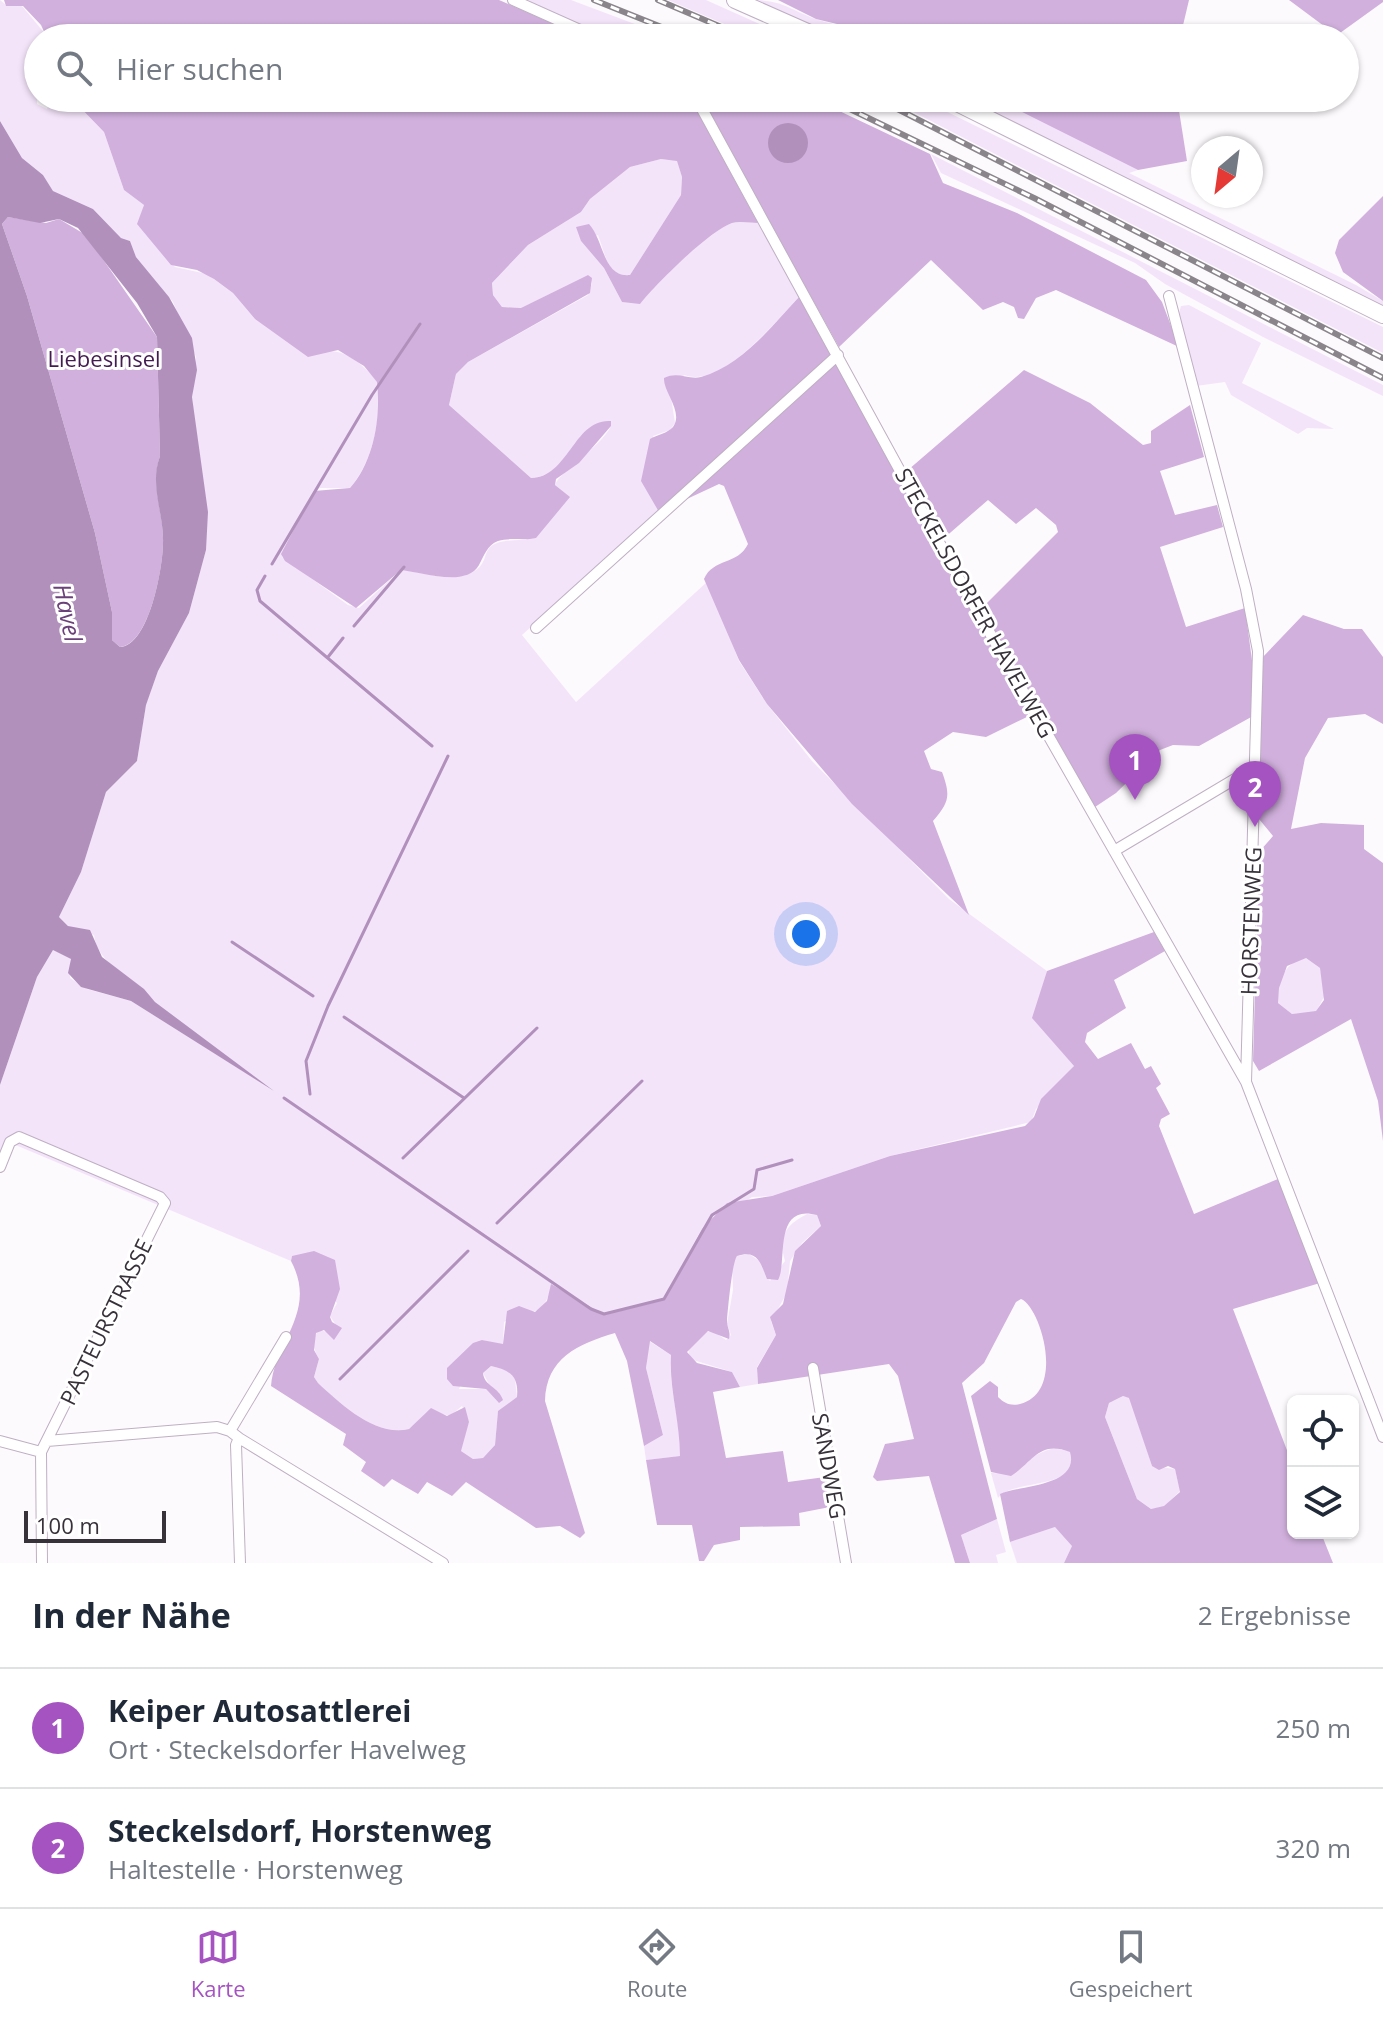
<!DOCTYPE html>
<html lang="de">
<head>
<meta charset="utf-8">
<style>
  body { margin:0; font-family:"Open Sans",sans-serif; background:#f6f6f7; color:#1f2937 }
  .controls { position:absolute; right:24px; bottom:24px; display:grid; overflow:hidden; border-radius:12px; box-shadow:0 2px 6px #0004 }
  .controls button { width:72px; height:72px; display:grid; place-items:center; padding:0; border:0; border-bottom:2px solid #e0e1e3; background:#fff; color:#1f2937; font:40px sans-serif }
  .compass { position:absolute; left:1191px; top:136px; width:72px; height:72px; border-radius:50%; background:#fff; box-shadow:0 2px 6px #0004; rotate:209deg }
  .scale { position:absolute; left:24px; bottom:20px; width:142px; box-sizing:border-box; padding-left:8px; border:4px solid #373139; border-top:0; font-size:22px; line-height:28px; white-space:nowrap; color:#373139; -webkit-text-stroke:6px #fff; paint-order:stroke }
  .you { position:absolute; left:806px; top:934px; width:28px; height:28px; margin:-20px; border:6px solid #fff; border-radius:50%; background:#1a73e8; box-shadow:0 0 0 12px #1a73e833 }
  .badge { display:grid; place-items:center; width:52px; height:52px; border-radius:50%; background:#a653c2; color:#fff; font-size:26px; font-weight:700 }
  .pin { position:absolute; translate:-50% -66px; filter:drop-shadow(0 2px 4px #0008) }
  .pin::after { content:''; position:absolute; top:42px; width:28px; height:24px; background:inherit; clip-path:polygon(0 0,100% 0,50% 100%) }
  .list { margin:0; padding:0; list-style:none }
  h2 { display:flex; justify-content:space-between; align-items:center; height:104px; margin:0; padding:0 32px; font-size:34px }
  h2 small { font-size:26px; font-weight:400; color:#747a83 }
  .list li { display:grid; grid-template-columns:52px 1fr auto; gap:24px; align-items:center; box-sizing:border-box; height:120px; padding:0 32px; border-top:2px solid #e0e1e3 }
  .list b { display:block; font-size:30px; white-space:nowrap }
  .list p { margin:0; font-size:26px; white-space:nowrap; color:#747a83 }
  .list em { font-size:26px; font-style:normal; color:#747a83 }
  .icon { flex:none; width:44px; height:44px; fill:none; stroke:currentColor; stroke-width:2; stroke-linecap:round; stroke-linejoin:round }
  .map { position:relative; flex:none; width:1383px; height:1563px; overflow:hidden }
  .search { position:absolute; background:#fff; box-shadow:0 2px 6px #0004; left:24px; right:24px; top:24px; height:88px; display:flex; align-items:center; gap:20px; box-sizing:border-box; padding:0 28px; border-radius:44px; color:#747a83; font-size:30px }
  .sheet { height:344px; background:#fff }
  nav { display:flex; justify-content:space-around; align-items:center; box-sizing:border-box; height:112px; border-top:2px solid #e0e1e3; background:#fff; font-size:22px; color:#747a83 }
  nav a { display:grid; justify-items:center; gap:4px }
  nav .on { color:#a653c2 }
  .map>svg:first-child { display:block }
  .green { fill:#f4e4fa }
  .forest { fill:#d1b0dd; fill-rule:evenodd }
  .water { fill:#b191bc; fill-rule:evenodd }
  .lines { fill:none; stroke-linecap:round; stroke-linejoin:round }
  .stream { stroke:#b191bc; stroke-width:3 }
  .street-casing { stroke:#bfafc4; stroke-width:12 }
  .primary-casing { stroke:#bfafc4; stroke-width:18 }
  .street { stroke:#fff; stroke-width:10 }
  .primary { stroke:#fff; stroke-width:16 }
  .rail-casing { stroke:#8a858b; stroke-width:6 }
  .rail { stroke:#fff; stroke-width:3; stroke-dasharray:9; stroke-linecap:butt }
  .labels { text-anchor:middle; stroke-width:6; stroke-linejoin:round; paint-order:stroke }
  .park-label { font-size:22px; fill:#441b51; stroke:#fff }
  .street-label { font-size:22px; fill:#373139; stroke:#fff }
  .water-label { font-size:24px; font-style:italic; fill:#6b4179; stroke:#fff }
</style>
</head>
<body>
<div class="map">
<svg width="1383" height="1563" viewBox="0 0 1383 1563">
  <rect width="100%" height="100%" fill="#fdfafe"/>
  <path class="green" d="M0,0L6,5L22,6L47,36L38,38L37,104L47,109L51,98H71L104,132L124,190L144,205L138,224L175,267L207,274L233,293L255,319L327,351C348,350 365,367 378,382C381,417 374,460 350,488H319L282,557L348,605L359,608L401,570C423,572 449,583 471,573C498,560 469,539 526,540L569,497L555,485C560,471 600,448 611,426C601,430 581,435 575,443C563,459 554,477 531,478L449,405L456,374L468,362L588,295L592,283L588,275L522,308L502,307L493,295L492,283L528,245L581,212L590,199L630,167L661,159L677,160L682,177L681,195L630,275C607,277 605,253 598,235L581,241L604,268L622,302L640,303C657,283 708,232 732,223C740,221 750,223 758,223L799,297C775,322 722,389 684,375L671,397L675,423L670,430L653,436L659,512L522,635L576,702L708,581L739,661L767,704L812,761L949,899L1047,971L1033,1018L1074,1066L1036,1109L1031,1122L890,1156L772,1196L752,1197L702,1229L665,1299L603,1314L552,1285C548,1297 545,1311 530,1312L524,1308L504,1322L503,1345L482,1340L459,1389H486L499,1403L483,1373L491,1366L510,1371L515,1379L517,1397L498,1412L495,1445L483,1458L473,1459L461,1451L460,1445L469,1422L462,1406L450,1416C419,1408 434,1409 409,1429C375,1437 341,1404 318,1383L314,1377L319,1359C314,1350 309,1338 320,1330L327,1332L338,1328L330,1316L337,1303L292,1256L291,1261L6,1141L0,1155V1085L37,977L53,950H60L71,959L70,978L87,989L131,1001L271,1089L155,1002C137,980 97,965 94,935L68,926L59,917L81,872L106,792L137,761L146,704L158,671L189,613L206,550L192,397L196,357L173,302L136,257L130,241L121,238L93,209L53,191L43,175L22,158L0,121Z
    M527,0H571L672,38H609L587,31Z
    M668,0H706L791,38H757Z
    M751,0C784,0 788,9 816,19C837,26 856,28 876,38H835Z
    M886,98H919L1383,327V353Z
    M960,98H994L1138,170L1129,173L1356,285L1383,301V308Z
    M931,154L1383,385V396L1263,337L1165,284L1135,263L941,173Z
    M1189,305L1261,343L1242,383L1334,429L1307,428L1298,434L1231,395L1225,382L1196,386L1179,313L1181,306Z
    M1300,958H1306L1320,968L1325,995L1316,1012L1292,1014L1278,1003C1278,983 1282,968 1300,958Z
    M807,1214L817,1215L821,1226L802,1243L790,1261L787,1293L771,1321L776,1335L757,1367L758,1384L740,1387L732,1372L690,1359L688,1348L705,1332L713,1331L726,1340L731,1335L727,1324L733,1290L732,1262L737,1256L749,1254L761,1262L766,1277L770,1281L785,1261C778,1237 785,1225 807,1214Z
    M649,1341L671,1355C669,1389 680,1421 681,1456L646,1460L644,1446L663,1435L646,1368Z
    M1123,1396L1130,1398L1152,1466L1175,1469L1180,1491L1164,1507L1151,1509L1137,1499L1105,1417L1109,1403Z
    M1056,1448L1071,1452C1081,1492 1012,1478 998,1498L991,1473C1027,1475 1023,1454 1056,1448Z
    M997,1519L1006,1552L996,1555L998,1563H970L961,1535Z
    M1055,1527L1071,1540L1072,1546L1064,1563H1017L1010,1542Z"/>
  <path class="forest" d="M4,0H499L585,38H47L41,25L23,6H6Z
    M778,0H1189L1180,38H876L858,29L816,19Z
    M1289,0H1383V2L1340,33L1332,32Z
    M71,98H690L758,223C750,223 740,221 732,223C708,232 657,283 640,304L622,302L604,268L581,241L576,227L589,224C604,240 603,278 630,275L681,195L682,177L677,161L661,159L630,167L590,199L581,212L528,245L492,283L493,295L502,307L521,308L588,275L592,278L590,293L468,362L456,374L449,405L531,478C569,477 574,418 611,421V426L579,463L556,479L555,485L570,497L536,538C524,541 510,537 498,541C487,545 484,556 479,565C466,588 421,572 401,570L356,608L285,561L281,554L314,491L350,488C374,461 381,417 377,382L364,366L338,350L308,357L255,319L233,293L214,279L197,270L171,265L137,224L144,205L124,190L104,132Z
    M700,98H812L930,154L943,183L1017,213L1146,280L1162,302L1179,347L1056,290L1036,298L1024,319L1018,318L1014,307L1003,302L983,310L931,260L839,347Z
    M994,98H1177L1187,161L1138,170Z
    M1383,196V301L1343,272L1335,253L1339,240Z
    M8,217L46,223L59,219L86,235L157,337L160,456C150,486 164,512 163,543C163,568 149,645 120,647L112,640V612L95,533L27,296L2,224Z
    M799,297C849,379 891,465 936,550C967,606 1001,659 1029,716L986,737L953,732L924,751L931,769L942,772C951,796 949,802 933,821L969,915L852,804L767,704L739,660L704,579C713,558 738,565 748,544L724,486L719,484L659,512L641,481L650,439C657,435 668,433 673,427C684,412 663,392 664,378C678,371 688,380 701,377C742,365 771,327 799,297Z
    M1024,370L1090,403L1143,445L1151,443V431L1190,405L1204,457L1160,471L1175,515L1217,505L1223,527L1160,547L1186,627L1245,608L1253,668V716L1199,746L1173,745L1160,750L1116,793L1095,807L982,608L1058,532L1056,525L1036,508L1016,524L988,500L943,539L908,470Z
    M1303,615L1344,629H1362L1383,657V724L1365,714L1328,718L1305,758L1291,829L1321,823L1364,825V849L1383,863V1141L1378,1101L1351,1019L1259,1071L1253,1061L1259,852L1273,836L1259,819L1262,658ZM1306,958L1320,968L1324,1000L1316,1011L1292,1014L1278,1003L1279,988L1287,966Z
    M1154,932L1165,951L1114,980L1126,1008L1087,1033L1085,1042L1098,1059L1131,1043L1145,1069L1151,1066L1161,1084L1156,1088L1170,1114L1161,1119L1159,1126L1194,1214L1278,1179L1320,1283L1233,1309L1293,1466V1533H1321L1333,1563H1064L1072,1546L1055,1527L1010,1542L1000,1494C1020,1485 1080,1487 1070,1452C1039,1440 1033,1462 1011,1476L991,1472L971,1396L990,1381L998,1387V1397C1005,1404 1011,1406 1020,1404C1067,1392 1040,1306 1021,1299L1016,1302L984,1363L962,1383L997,1519L961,1535L970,1563H955L929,1476L877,1481L873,1477L885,1444L914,1439L898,1376L889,1364L758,1384L757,1368L776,1335L770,1317L783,1304L795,1251L821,1226L817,1215C772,1203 788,1263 778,1280L767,1279C761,1265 759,1249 737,1256C732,1263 728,1308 727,1320C727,1329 731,1331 729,1339L708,1331L687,1352L697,1363L732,1372L740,1387L713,1392L726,1458L783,1451L788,1482L825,1477L830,1507L799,1513L800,1526L740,1527V1540L714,1545L704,1561H699L692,1525H657L646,1460L680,1456C680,1421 669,1389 671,1355L650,1341L646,1368L663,1435L644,1446L627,1361L615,1333C578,1344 546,1358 545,1401L585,1533L580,1538L560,1526L536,1528L466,1482L452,1496L427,1482L418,1494L392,1479L384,1487L361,1471L366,1462L343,1445L346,1434L271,1386C275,1340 318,1312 291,1261L292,1256L314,1251L335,1260L340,1289L330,1317L332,1322L342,1328L334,1340L324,1330L316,1333L314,1350L319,1359L314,1377L318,1383C341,1404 375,1437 409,1429L431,1408L447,1416L465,1407L469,1422L461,1451L473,1459L483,1458L495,1445L498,1411L517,1397C519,1376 510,1370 491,1366L483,1373C484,1386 499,1387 503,1400L499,1403L486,1389L453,1386L447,1379V1368L473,1343L482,1340L503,1344L507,1311L519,1306L535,1312L547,1301L551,1284L603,1314L665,1299L702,1229L727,1203L772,1196L890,1156L1025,1126L1034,1117L1041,1099L1074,1066L1032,1018L1047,971ZM1123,1396L1129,1398L1152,1466L1159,1470L1168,1466L1175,1469L1180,1492L1164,1506L1151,1509L1137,1499L1105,1417L1109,1403Z"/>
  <path class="water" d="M0,121L22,158L43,175L53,191L93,209L121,238L130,241L136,257L169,297L192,338L197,370L192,397L208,512L206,550L189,613L158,671L146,705L137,761L106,792L81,872L59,917L68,926L90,930L102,957L144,989L155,1002L274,1091L131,1001L81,987L68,973L71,959L53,950L37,977L0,1085ZM8,217L40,223L59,219L78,228L137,303L157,337L160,456C149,485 164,513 163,543C163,567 149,646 120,647L112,640V612L95,533L27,296L2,224Z
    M768 143a20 20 0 1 1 40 0a20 20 0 1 1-40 0Z"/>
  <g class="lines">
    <path class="stream" d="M272,564L372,395L420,324
      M265,576L257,590L260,601L432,746
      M354,626L404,567
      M328,657L343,638
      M232,942L313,996
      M344,1017L464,1098
      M310,1094L306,1061L328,1006L448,756
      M284,1098L591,1309L604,1314L664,1299L712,1215L754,1189L757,1170L792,1160
      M403,1158L537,1028
      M497,1223L642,1081
      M340,1379L468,1251"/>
    <defs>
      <path id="street" d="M513,0L598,38
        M696,98L963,586L1246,1082
        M1169,296L1246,589L1258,651L1246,1082L1383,1437
        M536,628L838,355
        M1114,851L1255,767
        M0,1167L10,1142L19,1137L160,1197L165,1203L41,1452L0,1441
        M813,1368L846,1563
        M239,1438L443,1563
        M47,1441L217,1427L230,1431
        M41,1452L42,1563
        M240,1563L236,1445L239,1438L230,1431L286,1337"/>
      <path id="primary" d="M735,0L821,38
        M947,98L1383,315"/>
    </defs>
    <use href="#street" class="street-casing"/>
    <use href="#primary" class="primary-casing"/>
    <use href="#street" class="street"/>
    <use href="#primary" class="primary"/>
    <defs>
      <path id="rail" d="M594,0L689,38
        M658,0L747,38
        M679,27L707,38
        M827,98L1034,198L1383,378
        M876,98L1383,358"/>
    </defs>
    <use href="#rail" class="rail-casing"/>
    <use href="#rail" class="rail"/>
  </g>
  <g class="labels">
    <g class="park-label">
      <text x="104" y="367">Liebesinsel</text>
    </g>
    <g class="street-label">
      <text transform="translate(975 603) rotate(61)" y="8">STECKELSDORFER HAVELWEG</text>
      <text transform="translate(1251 921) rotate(-88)" y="8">HORSTENWEG</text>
      <text transform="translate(106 1322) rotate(-64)" y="8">PASTEURSTRASSE</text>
      <text transform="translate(829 1466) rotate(80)" y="8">SANDWEG</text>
    </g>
    <g class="water-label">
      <text transform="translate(67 613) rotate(78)" y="8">Havel</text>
    </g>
  </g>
</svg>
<div class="controls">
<button><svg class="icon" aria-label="locate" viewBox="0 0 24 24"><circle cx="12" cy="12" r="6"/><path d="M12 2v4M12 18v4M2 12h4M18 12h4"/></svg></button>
<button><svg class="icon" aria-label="layers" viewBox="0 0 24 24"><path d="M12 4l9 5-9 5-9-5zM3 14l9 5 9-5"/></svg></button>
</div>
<svg class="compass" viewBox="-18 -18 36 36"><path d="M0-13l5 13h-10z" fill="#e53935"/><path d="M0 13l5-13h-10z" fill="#747a83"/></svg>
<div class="scale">100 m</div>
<div class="you"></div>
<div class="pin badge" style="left:1135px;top:800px">1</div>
<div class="pin badge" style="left:1255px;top:827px">2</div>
<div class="search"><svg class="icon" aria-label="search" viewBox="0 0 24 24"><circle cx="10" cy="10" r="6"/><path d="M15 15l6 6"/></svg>Hier suchen</div>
</div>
<section class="sheet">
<h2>In der Nähe<small>2 Ergebnisse</small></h2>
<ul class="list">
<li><span class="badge">1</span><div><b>Keiper Autosattlerei</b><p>Ort · Steckelsdorfer Havelweg</p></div><em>250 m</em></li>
<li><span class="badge">2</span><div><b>Steckelsdorf, Horstenweg</b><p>Haltestelle · Horstenweg</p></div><em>320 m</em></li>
</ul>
</section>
<nav>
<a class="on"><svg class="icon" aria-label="map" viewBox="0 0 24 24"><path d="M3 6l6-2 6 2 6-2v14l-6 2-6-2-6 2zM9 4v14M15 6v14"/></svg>Karte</a>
<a><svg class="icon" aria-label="directions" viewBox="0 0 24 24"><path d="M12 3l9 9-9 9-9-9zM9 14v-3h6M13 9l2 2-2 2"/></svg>Route</a>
<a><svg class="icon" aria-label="saved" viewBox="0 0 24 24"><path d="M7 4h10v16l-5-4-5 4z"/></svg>Gespeichert</a>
</nav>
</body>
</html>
